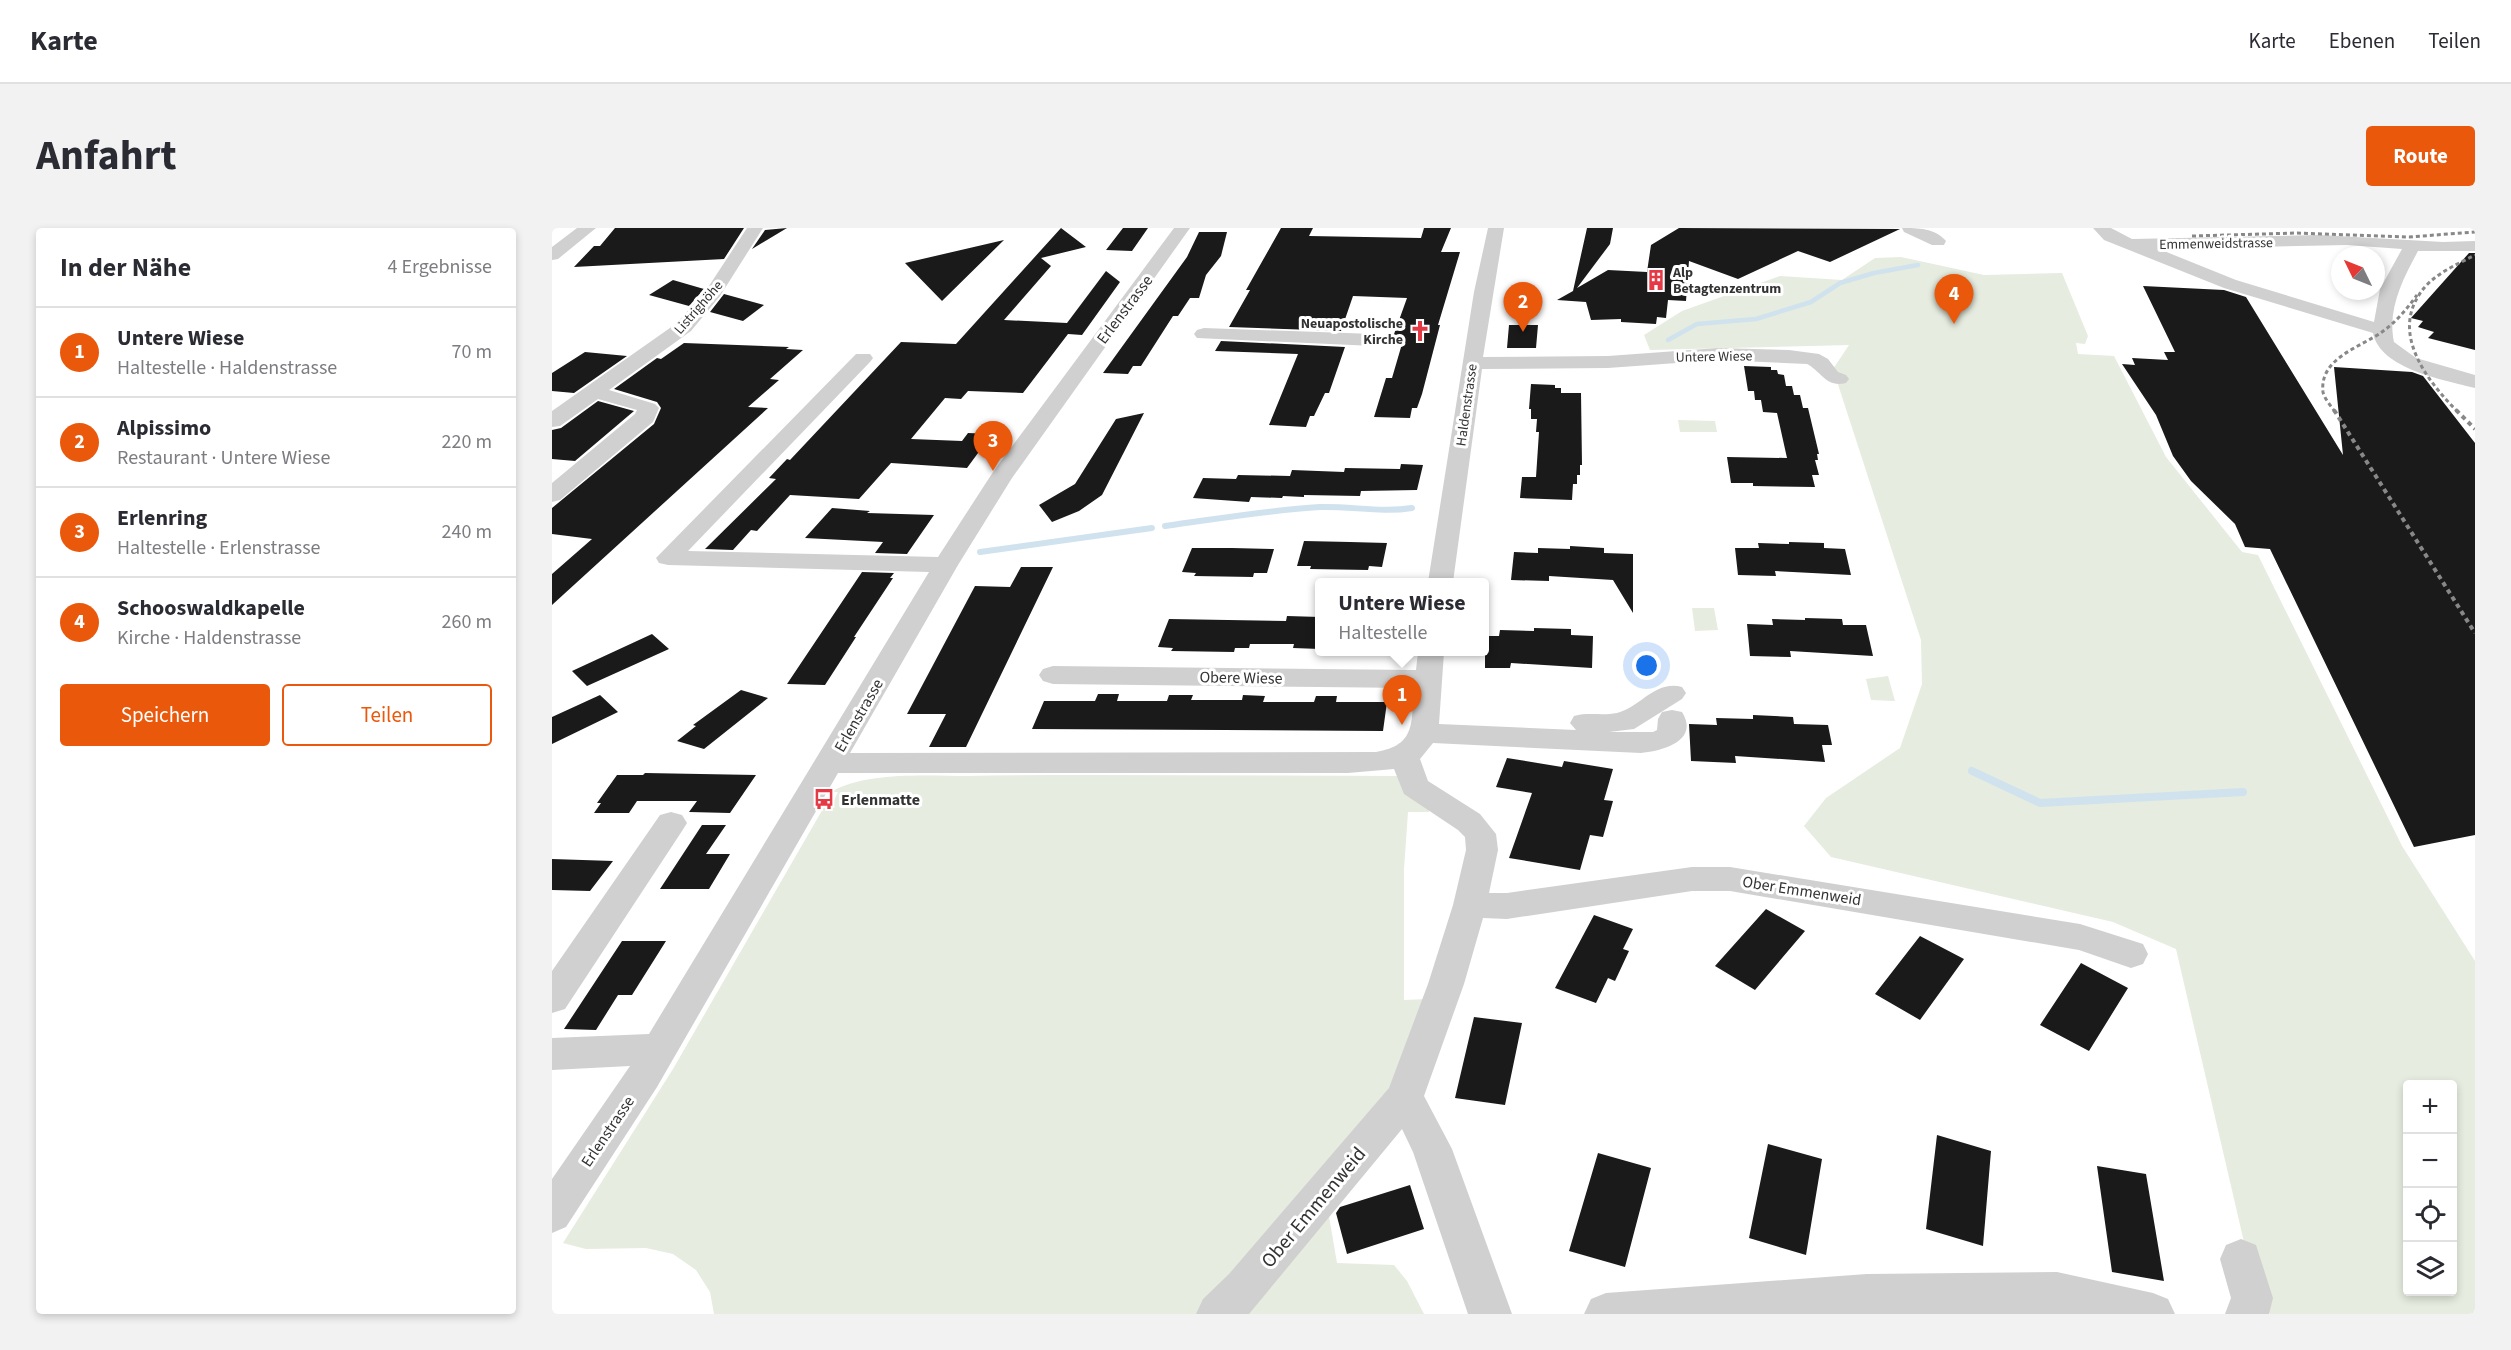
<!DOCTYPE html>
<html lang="de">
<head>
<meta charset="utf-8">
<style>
  body { margin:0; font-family:"Source Sans 3",sans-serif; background:#f2f2f3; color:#2b2b33 }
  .controls { position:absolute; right:18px; bottom:18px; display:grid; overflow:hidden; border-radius:6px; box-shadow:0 3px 9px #0003 }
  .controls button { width:54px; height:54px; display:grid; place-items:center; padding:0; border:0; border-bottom:2px solid #e1e1e2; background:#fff; color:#2b2b33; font:30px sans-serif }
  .compass { position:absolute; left:1779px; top:18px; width:54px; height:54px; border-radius:50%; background:#fff; box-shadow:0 3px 9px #0003; rotate:313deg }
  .you { position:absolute; left:1095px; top:438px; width:21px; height:21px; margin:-15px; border:4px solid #fff; border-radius:50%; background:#1a73e8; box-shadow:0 0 0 9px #1a73e833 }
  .badge { display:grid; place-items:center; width:39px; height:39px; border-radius:50%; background:#ea580c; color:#fff; font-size:20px; font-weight:700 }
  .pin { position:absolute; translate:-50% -50px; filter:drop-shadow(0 2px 3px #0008) }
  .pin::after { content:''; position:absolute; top:32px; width:21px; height:18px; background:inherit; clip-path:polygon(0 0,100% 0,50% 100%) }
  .popup { position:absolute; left:763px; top:350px; width:174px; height:78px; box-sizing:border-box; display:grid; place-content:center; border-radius:6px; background:#fff; filter:drop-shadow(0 2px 4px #0005); font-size:20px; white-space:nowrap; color:#7c7c81 }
  .popup b { font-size:22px; color:#2b2b33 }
  .popup::after { content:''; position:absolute; left:50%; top:100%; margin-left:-12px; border:12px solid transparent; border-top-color:#fff }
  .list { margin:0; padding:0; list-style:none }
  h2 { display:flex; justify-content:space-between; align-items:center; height:78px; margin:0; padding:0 24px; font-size:26px }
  h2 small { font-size:20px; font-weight:400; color:#7c7c81 }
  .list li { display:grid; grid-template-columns:39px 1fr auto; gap:18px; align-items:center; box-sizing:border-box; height:90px; padding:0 24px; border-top:2px solid #e1e1e2 }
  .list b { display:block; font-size:22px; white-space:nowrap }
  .list p { margin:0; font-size:20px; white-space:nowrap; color:#7c7c81 }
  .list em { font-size:20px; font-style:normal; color:#7c7c81 }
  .actions { display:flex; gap:12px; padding:18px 24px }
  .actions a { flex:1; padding:14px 0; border:2px solid #ea580c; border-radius:6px; text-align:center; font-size:21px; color:#ea580c }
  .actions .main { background:#ea580c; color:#fff }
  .icon { flex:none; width:33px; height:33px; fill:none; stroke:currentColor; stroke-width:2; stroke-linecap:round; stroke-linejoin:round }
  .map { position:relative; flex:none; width:1923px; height:1086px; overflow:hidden; border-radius:6px }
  header { display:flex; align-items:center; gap:36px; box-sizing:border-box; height:84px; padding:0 30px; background:#fff; border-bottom:2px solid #e1e1e2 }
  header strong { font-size:28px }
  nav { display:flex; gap:33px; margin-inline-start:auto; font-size:21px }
  .intro { display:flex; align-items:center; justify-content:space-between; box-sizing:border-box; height:144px; padding:0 36px }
  h1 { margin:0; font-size:42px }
  .button { padding:15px 27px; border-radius:6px; background:#ea580c; color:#fff; font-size:21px; font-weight:700 }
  main { display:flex; gap:36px; padding:0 36px }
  aside { flex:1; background:#fff; border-radius:6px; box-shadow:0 3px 9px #0003 }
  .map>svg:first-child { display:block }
  .green { fill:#e6ecdf; fill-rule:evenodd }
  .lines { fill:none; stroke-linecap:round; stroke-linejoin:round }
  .stream-far2 { stroke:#cfe2ee; stroke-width:4.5 }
  .stream-far1 { stroke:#cfe2ee; stroke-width:6 }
  .stream { stroke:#cfe2ee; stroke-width:8 }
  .building { fill:#1a1a1a }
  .minor { fill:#d0d0d0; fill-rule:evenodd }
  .rail-far1 { stroke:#888; stroke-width:3; stroke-dasharray:4 3; stroke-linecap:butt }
  .rail { stroke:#888; stroke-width:4; stroke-dasharray:4.5 4; stroke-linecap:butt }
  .labels { text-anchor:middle; stroke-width:6; stroke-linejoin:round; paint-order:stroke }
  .far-street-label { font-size:14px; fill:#333; stroke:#fff }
  .far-poi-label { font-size:14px; font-weight:bold; fill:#333; stroke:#fff; text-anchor:start }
  .street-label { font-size:16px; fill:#333; stroke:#fff }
  .poi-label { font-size:16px; font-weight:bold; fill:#333; stroke:#fff; text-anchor:start }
  .near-street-label { font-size:20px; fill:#333; stroke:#fff }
</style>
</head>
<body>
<header>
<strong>Karte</strong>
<nav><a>Karte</a><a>Ebenen</a><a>Teilen</a></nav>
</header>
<div class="intro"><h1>Anfahrt</h1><a class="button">Route</a></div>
<main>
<aside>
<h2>In der Nähe<small>4 Ergebnisse</small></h2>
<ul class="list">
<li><span class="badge">1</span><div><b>Untere Wiese</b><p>Haltestelle · Haldenstrasse</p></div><em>70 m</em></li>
<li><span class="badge">2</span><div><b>Alpissimo</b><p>Restaurant · Untere Wiese</p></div><em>220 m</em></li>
<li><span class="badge">3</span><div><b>Erlenring</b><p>Haltestelle · Erlenstrasse</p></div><em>240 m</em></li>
<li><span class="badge">4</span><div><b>Schooswaldkapelle</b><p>Kirche · Haldenstrasse</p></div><em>260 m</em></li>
</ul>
<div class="actions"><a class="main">Speichern</a><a>Teilen</a></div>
</aside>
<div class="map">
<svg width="1923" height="1086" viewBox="0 0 1923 1086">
  <rect width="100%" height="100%" fill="#fff"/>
  <path class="green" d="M1349,29L1432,47L1510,45L1536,108L1533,116L1524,115L1526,126L1562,128L1614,229L1690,324L1706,327L1850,618L1923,733V1086H1718L1705,1070L1624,721L1561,694L1279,629L1252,598L1274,570L1348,520L1370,456L1369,412L1281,141L1297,117L1098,122L1092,107L1130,83L1228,48L1290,52L1323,30ZM1856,856H1900V1064H1856Z
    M1126,192L1163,193L1165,204H1128Z
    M1140,380H1162L1166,402L1143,403Z
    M1336,448L1343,473L1319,472L1314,451Z
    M537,547L846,548L877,581V584H856L852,641V772L876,771L842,851L824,885L653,1086H162L158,1064L144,1042L121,1026L94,1020L34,1021L11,1015L121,841L272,579H279L286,564H279C314,543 376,548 416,548C457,547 497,547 537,547Z
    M774,971L785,1035L842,1037L855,1053L872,1086H681Z"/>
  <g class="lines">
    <path class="stream-far2" d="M1116,112L1145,96L1204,91L1259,74L1288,55L1322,45L1366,37"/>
    <path class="stream-far1" d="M613,298C665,291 716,282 768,279C799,278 830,285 860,280
      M428,324L600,300"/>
    <path class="stream" d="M1420,543L1488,575L1691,564"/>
  </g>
  <path class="building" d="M63,0H192L172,31L22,39L42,18H48Z
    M235,0L200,21L213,2Z
    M509,0L534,19L489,30L499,38L452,92L515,95L554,43L568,54L530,107L516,106L471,165L416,163L409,171L393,170L359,211L410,213L416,205L440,206L415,240L339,235L307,271L238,267L205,303L199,302L181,322L153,321L224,251L217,250L235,231L238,232L349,114L404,116Z
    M571,0H596L580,23L554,22Z
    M729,0H761L757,8L869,10L872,0H899L889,24H908L886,97H888L870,166L865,180H860L858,190L822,189L834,150H840L852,109H841L855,70L801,68L789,103L677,99L698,62H694Z
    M1035,0H1061L1058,16L1025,60L1056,42L1095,44L1099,17L1127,0L1348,1L1278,34L1246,23L1186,51L1137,33L1134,73L1116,72L1114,90L1105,89L1104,96L1069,94V91L1039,92L1034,74L1005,72L1021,63Z
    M647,4H675L669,28L654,47L647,70H638L626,88H621L589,138H581L576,146L551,145L635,29Z
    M452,12L390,73L353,35Z
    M1917,25H1923V122L1876,110L1882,104L1866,99L1871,93L1859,90Z
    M121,52L152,61L137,78L97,67Z
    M1591,58L1672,62L1694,69L1791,227L1782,139L1860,144L1871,148L1923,215V607L1862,619L1718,321L1693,319L1683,296L1639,253L1621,228L1604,187L1570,136L1583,137L1580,130L1616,132L1612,124H1623Z
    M172,66L212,77L191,93L158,84Z
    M957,97H986L984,120H955Z
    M669,113L793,119L777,165H773L762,188H758L754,199L717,197L746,126L663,123Z
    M132,115L237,119L234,121L251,122L218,151L227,152L196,179L216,180L0,377V346L40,311L0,306V280L102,196L109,180L105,174L62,161L105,130L109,131Z
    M33,124L75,128L22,165L0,163V145Z
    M1192,138L1219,139V142H1225L1226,146L1232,147L1234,158H1240L1242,167H1248L1251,180H1256L1267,226H1265L1266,232H1263L1267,247H1260L1263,259L1201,258V255H1179L1175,229L1235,230L1225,185L1211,184L1209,172H1203L1202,163H1196Z
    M979,156L1003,157V160H1009V165H1029L1030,237H1028V247H1025V256H1021L1020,272L968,270L970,249H984L987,204H984L985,191H979V181H977Z
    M46,173L82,183L23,233L0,231V202L9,200Z
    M592,185L550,267L527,283L500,294L487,277L523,256L564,191Z
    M849,236L871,237L865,262L809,263L808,268L752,267V269L731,268L730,270L699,269L697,274L641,270L651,250L684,251L686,247L738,248L740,242L792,244L793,240L848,241Z
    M280,280L318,283L315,285L382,287L355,326L323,325L331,314L253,310Z
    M752,313L798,314L835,315L830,339L817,338L816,342L758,341L759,338H745Z
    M1237,314L1272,315V320L1293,321L1299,347L1223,343L1224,348L1186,347L1183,320H1207L1206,315L1237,316Z
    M1018,318L1052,320V325L1081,326V385L1061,352L997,348V353L959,352L962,324L986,325V320L1018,321Z
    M640,320H680L722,321L715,345H702L701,349L642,348L644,345L630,344Z
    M469,339H501L414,519H377L394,486H355L423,358L458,359Z
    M310,344L342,345L338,350H341L302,409H304L273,457L235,456Z
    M735,388L768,389V421L741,420L742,416H698L697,420H683L682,424L619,423L621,420L606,419L617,391L734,393Z
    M1253,390L1290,391L1291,397H1314L1321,428L1238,423L1239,429L1198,428L1195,396L1221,397L1220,391L1253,392Z
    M982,400L1019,401V407L1041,408L1040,440L959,435L958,440H933V408H947L948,402L982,403Z
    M100,406L117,421L35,458L20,443Z
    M189,462L216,470L152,521L125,513L144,498L141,497Z
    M546,466H567L565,473H615L617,467H641L639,472H690L691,467L713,468L711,474H762L764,468H785L784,474H835L831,503L480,501L492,473H543Z
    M48,467L66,484L0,516V489Z
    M1201,487L1241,489L1242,496L1276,497L1280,517H1270L1273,534L1183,528L1184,535L1139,533L1137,496L1165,497L1164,490L1201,491Z
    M955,530L1010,539L1012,533L1061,541L1052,572L1061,573L1051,609L1038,607L1028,642L957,630L980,565L944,559Z
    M93,545L204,547L178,585L137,584L145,573H85L77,585H42L49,575H45L65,547H91Z
    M150,597H174L154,626H178L157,661H108Z
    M0,631L61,633L38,663L0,662Z
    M1214,681L1253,703L1203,762L1163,738Z
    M1042,687L1081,701L1071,721L1077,723L1063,753L1056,750L1044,775L1003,760Z
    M1368,708L1412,731L1368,792L1323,766Z
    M70,713H114L80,767H66L44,802L12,801Z
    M1529,735L1576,760L1537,823L1488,797Z
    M922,789L970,795L953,877L903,870Z
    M1385,907L1439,923L1431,1018L1374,1001Z
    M1216,916L1270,931L1254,1027L1197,1010Z
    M1046,925L1099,940L1073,1039L1017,1023Z
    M1545,938L1594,946L1612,1053L1560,1044Z
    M858,957L872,1001L795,1026L784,985L788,979Z"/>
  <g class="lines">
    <path class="minor" d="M25,0H44L6,31L0,32V19Z
      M195,0H211L168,68L139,103L57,162L103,176L107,180L101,194L8,272L0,274V255L83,186L85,182L46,171L8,198L0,199V183L125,95L155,61Z
      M622,0H638L460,250L406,337L298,525L824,524C865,517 859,494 862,460L501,456L491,453L487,447L491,441L501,438L864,442L866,424H892L887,496L1024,502L1018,495L1022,488C1036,484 1051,488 1065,485C1089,479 1103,452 1130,459L1134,465L1130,471L1082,501L1057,504H1101L1105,502L1106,491L1110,484L1120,482L1130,484C1148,513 1110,523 1089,525L881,515L868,531L876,553L928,586L944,606L946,622L937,665H955L1140,639H1178L1528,696L1591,716L1596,726L1591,736L1579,740L1527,722L1178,663H1140L955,691L931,690L912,756L872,868L900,921L960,1086H916L861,924L850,901L697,1086H644L651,1071L677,1046L837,860L876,756L901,677L914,622L913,609L906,602L852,566L842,541L796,545H286L105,859L14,999L0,1005V951L78,838L0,842V810L97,806L377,344L116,337L107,335L104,330L304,126H318L321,130L318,134L136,323L386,329L441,244Z
      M936,0H952L931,129L1056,128L1166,120L1237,122L1267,126L1276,131L1286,144L1294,147L1297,151L1294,155C1274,160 1270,144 1255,136L1166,132L1056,140L930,141L901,354H876L922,64Z
      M1350,0C1366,0 1383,0 1394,13L1392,17H1380L1352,4Z
      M1541,0H1559L1580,11L1768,7L1891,14L1923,13V23H1866C1851,51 1835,81 1842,114L1864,130L1923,147V160C1892,152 1828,141 1821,105L1672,60L1552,12ZM1795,17L1850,21L1828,61L1822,94L1684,52L1607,21Z
      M652,100L822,106L829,108L832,112L829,116L822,118L645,110L642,106L645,102Z
      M119,584L130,587L135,595L130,603L13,781L0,785V743L108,587Z
      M1689,1011L1704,1017L1721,1070L1717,1086H1673L1679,1070L1668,1031L1674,1017Z
      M1505,1044L1601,1065L1616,1071L1623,1086H1032L1039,1071L1054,1065L1315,1046Z"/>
    <path class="rail-far1" d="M1640,8L1745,5L1857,9L1923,4
      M1783,184C1779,178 1772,170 1771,164C1767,130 1809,119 1830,104C1844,94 1855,81 1865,67
      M1906,184C1876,154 1840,108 1867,67C1879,47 1904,37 1923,27"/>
    <path class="rail" d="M1782,182L1923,405
      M1904,182L1923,201"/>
  </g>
  <defs>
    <symbol id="building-bare" viewBox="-9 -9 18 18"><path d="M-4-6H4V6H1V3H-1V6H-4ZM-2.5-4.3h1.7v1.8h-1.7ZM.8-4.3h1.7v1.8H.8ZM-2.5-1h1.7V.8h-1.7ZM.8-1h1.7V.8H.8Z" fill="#e63946" stroke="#fff" stroke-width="2.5" paint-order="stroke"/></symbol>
    <symbol id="church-bare" viewBox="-9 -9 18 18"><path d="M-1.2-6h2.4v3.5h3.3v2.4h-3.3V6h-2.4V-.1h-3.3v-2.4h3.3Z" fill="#e63946" stroke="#fff" stroke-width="2.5" paint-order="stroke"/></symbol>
    <symbol id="bus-bare" viewBox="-9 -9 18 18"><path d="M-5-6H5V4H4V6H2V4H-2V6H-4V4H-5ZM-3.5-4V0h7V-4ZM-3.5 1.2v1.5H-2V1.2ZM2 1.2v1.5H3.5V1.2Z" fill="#e63946" stroke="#fff" stroke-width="2.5" paint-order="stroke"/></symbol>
  </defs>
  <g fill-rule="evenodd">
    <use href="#building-bare" x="1089" y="37" width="30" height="30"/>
    <use href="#church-bare" x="853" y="88" width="30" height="30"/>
    <use href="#bus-bare" x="257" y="556" width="30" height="30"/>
  </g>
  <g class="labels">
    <g class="far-street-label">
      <text transform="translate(1664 15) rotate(-1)" y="5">Emmenweidstrasse</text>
      <text transform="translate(146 79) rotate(-49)" y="5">Listrighöhe</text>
      <text transform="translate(1162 128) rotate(-1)" y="5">Untere Wiese</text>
      <text transform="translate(914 177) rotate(-82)" y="5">Haldenstrasse</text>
    </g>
    <g class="far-poi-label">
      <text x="1121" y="49">Alp<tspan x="1121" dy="16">Betagtenzentrum</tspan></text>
      <text x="851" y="100" text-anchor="end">Neuapostolische<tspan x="851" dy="16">Kirche</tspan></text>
    </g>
    <g class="street-label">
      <text transform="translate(572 81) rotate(-53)" y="6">Erlenstrasse</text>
      <text transform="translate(689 449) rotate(1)" y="6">Obere Wiese</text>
      <text transform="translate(306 487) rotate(-60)" y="6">Erlenstrasse</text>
      <text transform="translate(1250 662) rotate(9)" y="6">Ober Emmenweid</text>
      <text transform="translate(55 903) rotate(-56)" y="6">Erlenstrasse</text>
    </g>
    <g class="poi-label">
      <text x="289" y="577">Erlenmatte</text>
    </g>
    <g class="near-street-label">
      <text transform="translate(761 979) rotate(-50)" y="7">Ober Emmenweid</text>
    </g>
  </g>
</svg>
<div class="controls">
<button>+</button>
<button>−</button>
<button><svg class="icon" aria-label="locate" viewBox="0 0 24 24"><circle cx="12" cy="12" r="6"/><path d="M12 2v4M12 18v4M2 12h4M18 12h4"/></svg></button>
<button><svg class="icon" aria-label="layers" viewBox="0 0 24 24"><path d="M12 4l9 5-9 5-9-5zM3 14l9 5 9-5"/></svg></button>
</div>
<svg class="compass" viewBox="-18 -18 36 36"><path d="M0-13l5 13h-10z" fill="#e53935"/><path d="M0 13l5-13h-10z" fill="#7c7c81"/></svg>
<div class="you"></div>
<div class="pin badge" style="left:850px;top:497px">1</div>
<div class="popup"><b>Untere Wiese</b>Haltestelle</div>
<div class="pin badge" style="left:971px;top:104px">2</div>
<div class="pin badge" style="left:441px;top:243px">3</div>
<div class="pin badge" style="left:1402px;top:96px">4</div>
</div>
</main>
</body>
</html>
